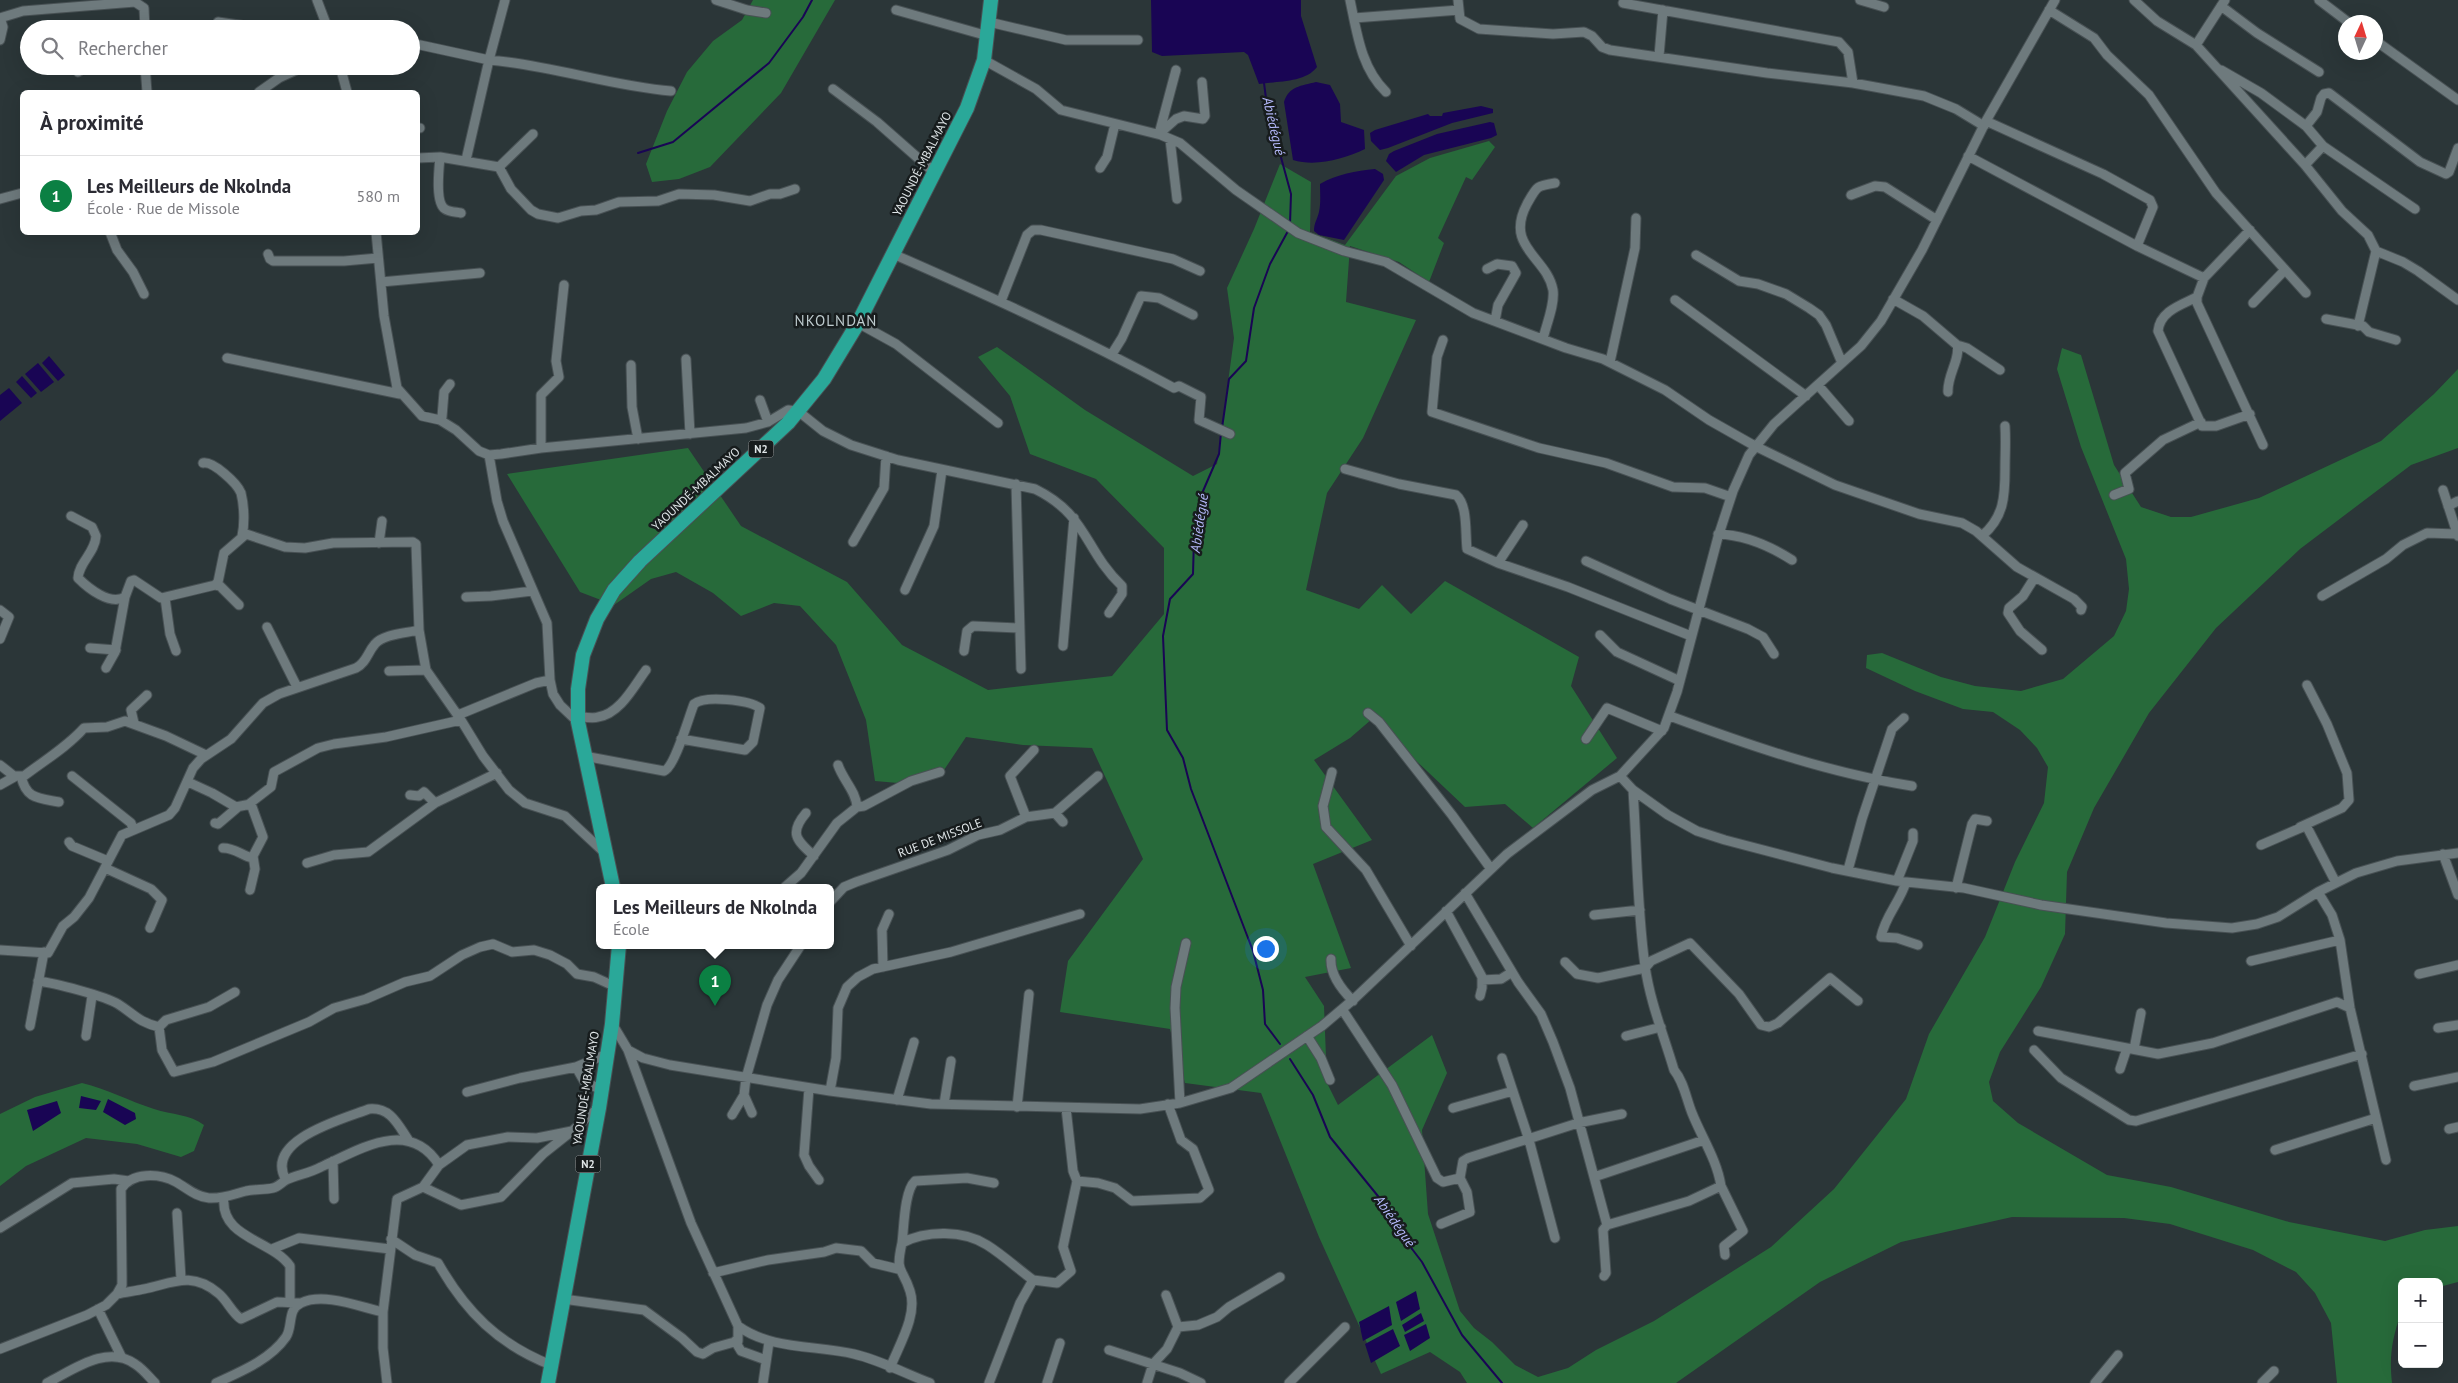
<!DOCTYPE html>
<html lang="fr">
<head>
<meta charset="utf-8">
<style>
  body { margin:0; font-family:"PT Sans",sans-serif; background:#f2f2f3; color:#2b2b33 }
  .controls { position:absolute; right:15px; bottom:15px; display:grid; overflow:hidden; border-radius:8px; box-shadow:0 5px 20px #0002 }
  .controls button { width:45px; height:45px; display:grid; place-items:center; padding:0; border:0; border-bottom:1px solid #e1e1e2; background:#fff; color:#2b2b33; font:25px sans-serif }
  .compass { position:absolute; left:2338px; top:15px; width:45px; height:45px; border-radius:50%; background:#fff; box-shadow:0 5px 20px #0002; rotate:4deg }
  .you { position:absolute; left:1265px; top:948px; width:18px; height:18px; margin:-12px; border:4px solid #fff; border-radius:50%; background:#1a73e8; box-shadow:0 0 0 8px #1a73e833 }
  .badge { display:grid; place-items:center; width:32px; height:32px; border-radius:50%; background:#0b8043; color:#fff; font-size:16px; font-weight:700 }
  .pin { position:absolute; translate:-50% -41px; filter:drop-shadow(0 1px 2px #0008) }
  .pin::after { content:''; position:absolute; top:26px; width:18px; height:15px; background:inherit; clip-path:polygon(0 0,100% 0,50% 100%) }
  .popup { position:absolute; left:596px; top:884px; width:238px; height:65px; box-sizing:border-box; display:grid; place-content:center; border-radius:8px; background:#fff; filter:drop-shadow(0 1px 4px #0005); font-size:16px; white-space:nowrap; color:#7c7c81 }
  .popup b { font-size:19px; color:#2b2b33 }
  .popup::after { content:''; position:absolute; left:50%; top:100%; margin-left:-10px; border:10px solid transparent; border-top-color:#fff }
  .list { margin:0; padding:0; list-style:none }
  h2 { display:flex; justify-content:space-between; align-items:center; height:65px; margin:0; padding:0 20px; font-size:21px }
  h2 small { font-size:16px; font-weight:400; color:#7c7c81 }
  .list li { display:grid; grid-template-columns:32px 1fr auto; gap:15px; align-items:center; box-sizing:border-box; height:80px; padding:0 20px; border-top:1px solid #e1e1e2 }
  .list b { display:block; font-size:19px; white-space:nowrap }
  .list p { margin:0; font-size:16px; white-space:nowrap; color:#7c7c81 }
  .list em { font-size:16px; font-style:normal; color:#7c7c81 }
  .icon { flex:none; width:28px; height:28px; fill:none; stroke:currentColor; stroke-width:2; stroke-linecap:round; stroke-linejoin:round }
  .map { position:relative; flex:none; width:2458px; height:1383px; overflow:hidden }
  .search { position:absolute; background:#fff; box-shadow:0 5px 20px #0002; left:20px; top:20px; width:400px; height:55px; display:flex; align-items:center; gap:12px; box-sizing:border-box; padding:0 18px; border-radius:28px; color:#7c7c81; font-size:19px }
  .panel { position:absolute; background:#fff; box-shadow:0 5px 20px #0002; left:20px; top:90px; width:400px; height:145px; border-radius:8px }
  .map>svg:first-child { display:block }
  .green { fill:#276a3a }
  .water { fill:#190554 }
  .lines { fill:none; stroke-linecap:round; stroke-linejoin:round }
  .stream { stroke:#190554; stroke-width:2 }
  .minor-casing { stroke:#485154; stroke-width:11 }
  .highway-casing { stroke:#485154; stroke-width:16 }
  .minor { stroke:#6e7a7d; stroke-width:9 }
  .highway { stroke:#2aa899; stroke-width:14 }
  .labels { text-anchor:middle; stroke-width:5; stroke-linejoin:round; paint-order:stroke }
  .shield { fill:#171c1d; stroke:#a4a9ab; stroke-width:1 }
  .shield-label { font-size:11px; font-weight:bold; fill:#e0e6e8 }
  .street-label { font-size:12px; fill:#e0e6e8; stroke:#171c1d }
  .water-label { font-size:14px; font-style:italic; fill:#b7bbfe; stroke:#171c1d }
  .quarter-label { font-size:15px; letter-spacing:1px; fill:#becbce; stroke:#171c1d }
</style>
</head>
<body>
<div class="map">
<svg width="2458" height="1383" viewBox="0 0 2458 1383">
  <rect width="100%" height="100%" fill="#2b3638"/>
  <path class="green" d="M753,0H835L781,93L710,167L679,179L652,182L646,164L667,111L687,72L713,41L742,20Z
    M1489,141L1495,147L1472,180L1466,177L1438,238L1444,243L1429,282L1399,262L1350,246L1346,302L1416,320L1363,438L1327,493L1306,590L1359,609L1382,585L1411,614L1445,581L1579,657L1571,686L1617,758L1533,828L1505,804L1465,807L1372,719L1350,738L1314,760L1372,840L1313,864L1351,968L1305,977L1324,1006L1327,1083L1338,1105L1432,1035L1447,1073L1422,1130L1428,1214L1460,1311L1474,1328L1492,1342L1515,1365L1538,1377L1568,1368L1596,1350L1654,1321L1771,1247L1834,1189L1906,1099L1929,1034L1985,937L2015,862L2044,803L2048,767L2037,748L2020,730L1993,712L1963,709L1915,691L1866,668L1867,655L1882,653L1941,677L1975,686L2021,691L2063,679L2114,636L2126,611L2129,589L2126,559L2081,447L2057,369L2062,348L2081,355L2114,465L2141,507L2171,517H2191L2259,498L2381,441L2434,394L2458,369V448L2411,465L2300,549L2216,628L2149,713L2094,808L2067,872L2065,934L2041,987L2000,1052L1989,1082L1993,1101L2018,1123L2107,1175L2171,1187L2289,1222L2385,1241L2425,1230L2458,1226V1282L2439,1287V1282H2402C2402,1291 2404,1305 2401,1313C2392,1339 2389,1356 2392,1383H2337L2331,1323L2315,1293L2296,1272L2253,1250L2170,1224L2124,1218L2012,1217L1901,1242L1820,1282L1676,1383H1467L1460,1372L1430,1352L1381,1374L1319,1237L1261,1093L1185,1083L1170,1029L1060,1012L1068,961L1143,859L1092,748L1023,745L966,737L942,773L898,783L875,781L866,720L836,645L800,606L774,603L741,616L713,593L676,572L651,579L614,605L580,592L507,474L688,448L741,526L847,582L902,645L988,690L1112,676L1164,614V548L1096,479L1030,454L1010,396L978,357L997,347L1085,410L1193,476L1217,464L1234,338L1227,288L1254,229L1280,164L1311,182L1310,232L1345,245L1396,176L1430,158Z
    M82,1083C107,1089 129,1101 154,1109C172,1115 190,1114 204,1125L194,1151L181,1157L137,1144L86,1138L26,1166L0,1186V1114L35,1097Z"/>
  <path class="water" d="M1151,0H1301V16L1317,67C1305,83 1277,81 1259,84L1248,55L1244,52L1162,56L1152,52Z
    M1316,82L1330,85L1340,104L1341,122L1364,130L1365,149C1344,159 1316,167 1293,160L1284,102C1289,86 1301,86 1316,82Z
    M1481,106L1493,109V113L1452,123L1388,148L1380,150L1371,141L1370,133L1375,130L1428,114L1430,116H1442L1443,113Z
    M1490,122L1494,123L1497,135L1491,138L1424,155L1396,172L1386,161L1389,154L1394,151L1437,134Z
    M1375,169L1383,174L1384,180L1344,240L1319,235L1314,231C1314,223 1317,220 1319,212C1321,203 1320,193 1320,184C1337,174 1356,171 1375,169Z
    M49,356L65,375L58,381L42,363Z
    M38,363L54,382L41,392L25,374Z
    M22,376L37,393L31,398L16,382Z
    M9,388L22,403L0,421V395Z
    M81,1096L101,1101L96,1110L79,1108Z
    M108,1099L135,1113L136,1119L125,1125L103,1112Z
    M57,1101L61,1113L33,1131L27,1110Z
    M1416,1291L1420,1309L1401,1321L1396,1302Z
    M1389,1306L1392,1325L1363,1341L1359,1322Z
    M1421,1313L1424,1321L1405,1332L1402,1325Z
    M1426,1324L1430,1338L1410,1351L1404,1335Z
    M1393,1329L1400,1346L1371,1363L1365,1344Z"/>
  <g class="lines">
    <path class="stream" d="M1264,83L1267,106L1291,194L1290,224
      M638,153L673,142L769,63L803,17L812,0
      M1222,428L1229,379L1246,361L1254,308L1270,264L1288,231
      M1221,433L1219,454L1200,498L1194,538L1193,574L1170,599L1163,636L1167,730L1183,758L1191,789L1253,951L1263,990L1265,1024L1280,1044
      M1290,1059L1313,1095L1330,1137L1386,1206L1409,1245L1422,1262L1462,1335L1502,1383"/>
    <defs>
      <path id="minor" d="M317,0L328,29
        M716,0L747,10L766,13
        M1350,0C1357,33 1361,68 1386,92
        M1458,0L1460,19L1479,29L1553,34L1584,32L1592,36L1602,47L1610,50L1767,73L1853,83L1924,96L1956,109L1984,126
        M1860,0L1884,7
        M2134,0L2157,21L2196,45L2305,165L2342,211L2368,235L2376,251L2358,326
        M2319,0L2348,22
        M1623,3L1839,42L1848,52L1853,83
        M2221,6L2257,33L2319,72
        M896,10L988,36
        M2049,10L2094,38L2107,55L2149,95L2216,193L2306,293
        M0,18L23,11L135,2L144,8L145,29
        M0,18L3,27L0,40
        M1354,18L1459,10
        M218,22L267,29
        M989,22L1066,40H1138
        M2376,41L2458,100
        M411,43L489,60L505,0
        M2196,45L2225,0
        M1659,56L1663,10
        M984,60L1036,89L1061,110L1161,135L1180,143L1236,190L1298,233L1344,251L1386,262L1473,313L1566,348L1603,359L1665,390L1709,420L1755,446L1835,485L1919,514L1962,523L1976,531L2017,567L2074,599L2082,607L2081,610
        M145,66L147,92
        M340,66L347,92
        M2221,70L2261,93L2306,126L2323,146L2415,209
        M78,72L86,66
        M833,89L877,122L935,173
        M259,92L279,78L305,66
        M1986,121L2103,174L2150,200L2153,207L2137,246
        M2306,126L2317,112L2321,98L2324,94L2329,93L2420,162L2446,174L2449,172L2458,148
        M418,128H420
        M1159,134L1176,119L1184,116L1203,119L1205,116L1202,82
        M1159,134L1176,70
        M1170,139L1177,199
        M1968,156L2137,246L2204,278L2197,297V303L2263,445
        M440,157C439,168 435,203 445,209C449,212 456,212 461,213
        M418,158L440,157L499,167L511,189L531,210L538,214L558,218L581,211L596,210L619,202L658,201L679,194L714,195L750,201L770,194H780L795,189
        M466,160L489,60C551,65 610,86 671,91
        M2305,165L2323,146
        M499,167L533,134
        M1100,168L1107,157L1115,124
        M1851,195L1875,186L1885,187L1937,220
        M0,199L22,193
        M110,232L117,250L133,272L144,294
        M376,232L384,316L397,388L422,416L440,420L456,430L479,451L489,455L501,454L541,448L746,428L768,422L788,410L798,411L823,431L851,445L898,460L1035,489C1088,515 1084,550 1122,586V594L1109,613
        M2376,251L2403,262L2418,271L2458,300
        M268,254L270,259L273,261H344L378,258
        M893,254C989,296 1082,338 1174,388L1179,386L1201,397L1199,420L1230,434
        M1696,255L1739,281L1758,284L1786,294L1809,308L1819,315L1826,325L1842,363
        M1487,269L1497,264L1512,266L1516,273L1498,305L1495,321
        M2204,278L2250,230
        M381,282L480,273
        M2197,297C2181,305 2160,311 2158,331L2202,426H2216L2250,414
        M1893,299L1923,316L1957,345L1967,348L2000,370
        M1675,300L1806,396
        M1001,301L1027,235L1033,230H1041L1173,259L1200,271
        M2253,303L2285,270
        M2326,319L2363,326L2369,332L2396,340
        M858,323L896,344L998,423
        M1543,339C1546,325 1555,305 1553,290C1547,257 1504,247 1527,204C1537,186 1536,186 1555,183
        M1443,340L1437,357L1432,412L1539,448L1606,463L1673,487L1705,488L1731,497
        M1112,354L1122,338L1141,296L1159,298L1193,315
        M227,358L400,394
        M686,359L690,434
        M1610,362L1635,248L1636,218
        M631,365L632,407L638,439
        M1818,385L1849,421
        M1948,392C1947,375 1961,358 1957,345
        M760,400L768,422
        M440,420L442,417L444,392L450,384
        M541,448V395L559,377L556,361L564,285
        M489,455L497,501L503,521L547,623L550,680L553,694L560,705L578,722
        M203,463C213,461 237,483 241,493C244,505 245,523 242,536
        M1345,469L1399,484L1456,495C1468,505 1465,532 1467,549L1498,563L1568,587L1691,636
        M1016,484L1021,669
        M2443,490L2458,536
        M2114,495L2129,489L2125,473L2163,440L2201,422
        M2448,506L2458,501
        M71,516L92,527L96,536C95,553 79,562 78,578C88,588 110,606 125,597L131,581L134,580L161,598L215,585L218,582L224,553L246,534L285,547L305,548L333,543L413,542L416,544L419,630L426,670L461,720L483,756L509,790L525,803L565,816L606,854
        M1718,534C1745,535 1770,546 1792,560
        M1982,536C2004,517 2005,497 2005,469C2005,455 2006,441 2005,426
        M853,542L884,488L886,456
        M379,543L382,521
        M1586,561L1670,599L1748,629L1763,637L1774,654
        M1498,563L1523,525
        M2035,577L2023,596L2009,608L2008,613L2020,631L2042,650
        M215,585L220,586L239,605
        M905,590L934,526L942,470
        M2322,596L2386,559L2403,545L2427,533L2457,534
        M466,597L491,596L532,591
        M165,598L170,634L176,651
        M0,610L9,617L0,639
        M267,627L297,687
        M1600,635L1617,652L1680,681
        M1063,646L1074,518
        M90,648L116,650
        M964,651L967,631L973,626L1019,628
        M106,668L115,652L125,597
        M389,671L426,670
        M1368,713L1379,722L1452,815L1491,869
        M458,715L536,683L550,680
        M578,716C584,717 592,719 598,717C620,714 634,686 646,670
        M1670,716C1748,745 1829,773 1912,786
        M134,723L131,710L147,695
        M1586,739L1607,708L1662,731
        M584,756L664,771C675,767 689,716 694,704C705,695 749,700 760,708L753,742L745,750L681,739
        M0,765L14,776H24C45,760 67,747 84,728L107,727L125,721L166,736L206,755
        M1332,772L1323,806L1326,827L1366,870L1411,946
        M21,776C26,799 38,798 59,802
        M72,776L131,823L133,829
        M1620,776L1633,790L1668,815L1697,831L1725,840L1832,868L1897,881L1964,888L2041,905L2166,923L2232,928L2257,924L2278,917L2318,892L2356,873L2397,861L2458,853
        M188,782L212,793L236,807L251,804L263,837L252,858C241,855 235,848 223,848
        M0,785L16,776
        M1633,790C1637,849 1637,908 1645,966C1650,1002 1664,1036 1674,1070C1684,1082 1686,1098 1692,1113C1702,1138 1717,1160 1721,1186
        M410,795L419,796L424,792L435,803L497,773
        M249,804L271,787L274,772L318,748L334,744L386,737L461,720
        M857,807L864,806L911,781L940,772
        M806,813C789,833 796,840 814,856
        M1055,813L1098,776
        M1026,817L1010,776L1034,750
        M215,823L218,824L238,807
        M2300,827L2342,808L2349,800L2347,773L2327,724L2307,685
        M69,842L72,846L108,861
        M2261,845L2305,826L2308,829L2336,883
        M2443,854L2458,895
        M307,863L334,855L368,852L435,803
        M105,868L151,889L162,900L150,928
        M1848,870L1862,819L1892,729L1904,718
        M1897,881L1913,841V833
        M1906,882C1900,902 1885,916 1881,937L1897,938L1918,945
        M785,887L801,873L837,823L857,807C856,791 843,780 838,765
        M1956,888L1972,824L1975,819L1987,821
        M250,890L255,869L253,856
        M2318,892L2332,915L2340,940L2350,1008L2386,1160
        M1465,893L1518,982L1541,1014L1553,1042L1570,1088L1607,1225L1689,1201L1721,1186L1743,1231L1724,1246L1725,1255
        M830,902L844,887L856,882L948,850L978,835L1000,830L1026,817L1055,813L1063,822
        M1446,911L1482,977V988L1480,996
        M1594,915L1640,910
        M0,950L48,953L63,926L74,917L89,898L122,835L169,815L175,808L193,768L201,759L231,739L263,703L279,694L356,668C367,662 367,653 375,644C383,634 407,633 419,630
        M1331,959C1330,975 1342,990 1353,1001
        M2251,961L2340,940
        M1565,962L1577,974L1598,978L1645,968L1651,961L1690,943L1739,994L1761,1025L1769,1027L1778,1023L1830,978L1858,1001
        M883,967L882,930L889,914
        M2419,974L2458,965
        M1482,980L1501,979L1512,972
        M38,981C54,983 105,996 118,1004C134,1014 138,1022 159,1027L162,1050L174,1072L213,1062L309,1022L334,1008L366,999L405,982L430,976L462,955L480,947L493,944L512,952L534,950L550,955L567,964L577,974L594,977L616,987
        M1342,1009L1392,1085L1437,1178L1443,1182L1460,1178L1467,1192L1470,1212L1441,1224
        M613,1025L628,1050L691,1223L738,1326C771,1350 816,1345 854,1354C880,1360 906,1374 930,1383
        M30,1026L44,952
        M159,1027L166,1020L209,1007L235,992
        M2438,1028L2458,1025
        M2038,1031L2158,1054L2213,1043L2337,1002L2350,1008
        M86,1036L92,996
        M1307,1036L1321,1058L1330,1080
        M1626,1036L1661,1027
        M2134,1049L2141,1013
        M628,1050L643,1058L670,1065L830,1091L931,1104L1140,1109L1180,1103L1231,1088L1322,1026L1354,999L1507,854L1592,790L1620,776L1664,728L1677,692L1718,537L1733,491L1749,455L1774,424L1861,346L1881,321L1922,250L1986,121L2055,0
        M2034,1050L2061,1078L2129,1120L2136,1121L2362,1054
        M1502,1058L1529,1140L1555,1238
        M576,1067L584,1081L601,1090
        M2120,1069L2127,1048
        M2414,1086L2458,1077
        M809,1088L804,1155L809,1166L819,1180
        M830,1091L836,1058L838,1008L847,987L858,977L873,969L951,952L1080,914
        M467,1092L520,1078L576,1067L607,1054
        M744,1095L752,1113
        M897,1100L914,1042
        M1180,1103L1175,1008L1176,987L1186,943
        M944,1104L951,1061
        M1017,1107L1029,994
        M1453,1108L1513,1091
        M732,1115L744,1095L746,1078L767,1005L778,980L801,945
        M2449,1129L2458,1127
        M2275,1150L2376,1118
        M333,1161L334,1199
        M1594,1177L1704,1140
        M1460,1178L1463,1161L1468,1158L1578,1123L1622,1114
        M286,1180C263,1140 343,1119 369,1109C391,1107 398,1125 409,1141
        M1077,1181L1098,1183L1115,1188L1132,1201L1200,1198L1209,1190L1193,1149L1181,1140L1168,1104
        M423,1187L461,1205L501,1197L543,1154L572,1131
        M224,1198C220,1238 272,1240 290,1266V1301
        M177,1213L181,1279
        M0,1228L72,1183L114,1179L129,1181
        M391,1239L415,1255L438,1263C466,1312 498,1344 551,1365
        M902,1243C904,1229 904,1191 915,1181L967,1178L994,1183
        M272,1249L299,1238L390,1249
        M713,1273L768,1260L824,1252L836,1248L861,1251L873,1263L898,1269
        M1604,1276L1606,1273L1603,1230L1607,1225
        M117,1294C126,1292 135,1291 144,1289C173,1283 191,1271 218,1293C227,1300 232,1313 241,1319L277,1302L299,1303
        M1166,1295L1178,1327
        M563,1299L644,1310L682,1338L697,1352L703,1354L713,1348L738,1341V1326
        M98,1309L122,1358
        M735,1341L741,1351L766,1360
        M0,1349L87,1315L106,1305L117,1294L122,1285V1276L121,1189C132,1172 159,1173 176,1182C187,1188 196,1197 209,1198C223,1199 234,1194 246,1191C255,1189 264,1190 273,1188C278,1187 281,1183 286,1180C297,1175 310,1173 321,1167C359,1150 409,1117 439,1165
        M1109,1350L1180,1373L1201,1383
        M890,1368C899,1345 918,1315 910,1291C902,1266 895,1274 902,1243C926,1230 964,1230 987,1245C1003,1255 1018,1269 1033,1280
        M47,1383C73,1370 107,1344 135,1364C143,1369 149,1377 155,1383
        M216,1383C240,1372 270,1360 286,1337C293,1327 287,1309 301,1303C324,1292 360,1307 383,1312
        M387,1383L383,1348V1312L397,1199L423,1187L439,1165L467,1145L508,1137L537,1138L572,1131L598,1108
        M763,1383L769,1342
        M989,1383L1020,1303L1033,1280L1057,1283L1071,1271L1063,1247L1077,1181L1073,1171L1066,1108
        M1047,1383L1060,1343
        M1147,1383L1153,1364L1167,1349L1178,1327L1198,1325L1217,1317L1229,1307L1280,1277
        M1289,1383L1345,1327
        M2095,1383L2118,1355
        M2262,1383L2274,1371"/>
      <path id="highway" d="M613,887L578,722V689L583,655L597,619L614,590L640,561L788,423L824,379L858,323L967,108L984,60L991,0
        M548,1383L599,1108L612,1024L619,945"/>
    </defs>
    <use href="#minor" class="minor-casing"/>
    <use href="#highway" class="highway-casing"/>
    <use href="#minor" class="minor"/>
    <use href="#highway" class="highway"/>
  </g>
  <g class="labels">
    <g class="shield">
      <rect x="748.5" y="440.5" width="25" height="17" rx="4"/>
      <rect x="575.5" y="1155.5" width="25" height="17" rx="4"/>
    </g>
    <g class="shield-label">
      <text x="761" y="453">N2</text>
      <text x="588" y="1168">N2</text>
    </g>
    <g class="street-label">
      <text transform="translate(922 164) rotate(-63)" y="4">YAOUNDÉ-MBALMAYO</text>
      <text transform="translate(696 489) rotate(-43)" y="4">YAOUNDÉ-MBALMAYO</text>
      <text transform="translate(940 838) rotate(-21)" y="4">RUE DE MISSOLE</text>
      <text transform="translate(586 1088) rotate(-81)" y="4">YAOUNDÉ-MBALMAYO</text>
    </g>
    <g class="water-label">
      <text transform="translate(1274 126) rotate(77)" y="5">Abiédégué</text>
      <text transform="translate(1199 523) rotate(-82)" y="5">Abiédégué</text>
      <text transform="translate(1395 1221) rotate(55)" y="5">Abiédégué</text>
    </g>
    <g class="quarter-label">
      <text x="836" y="326">NKOLNDAN</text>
    </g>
  </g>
</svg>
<div class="controls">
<button>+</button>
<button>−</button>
</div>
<svg class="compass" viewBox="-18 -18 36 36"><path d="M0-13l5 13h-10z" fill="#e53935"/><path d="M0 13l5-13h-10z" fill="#7c7c81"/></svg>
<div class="you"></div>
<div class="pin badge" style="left:715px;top:1006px">1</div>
<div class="popup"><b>Les Meilleurs de Nkolnda</b>École</div>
<div class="search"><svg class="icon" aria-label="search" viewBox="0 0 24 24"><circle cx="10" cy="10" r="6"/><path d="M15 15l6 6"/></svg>Rechercher</div>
<section class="panel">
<h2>À proximité<small></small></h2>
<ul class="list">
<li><span class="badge">1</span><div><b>Les Meilleurs de Nkolnda</b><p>École · Rue de Missole</p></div><em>580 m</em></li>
</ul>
</section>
</div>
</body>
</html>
